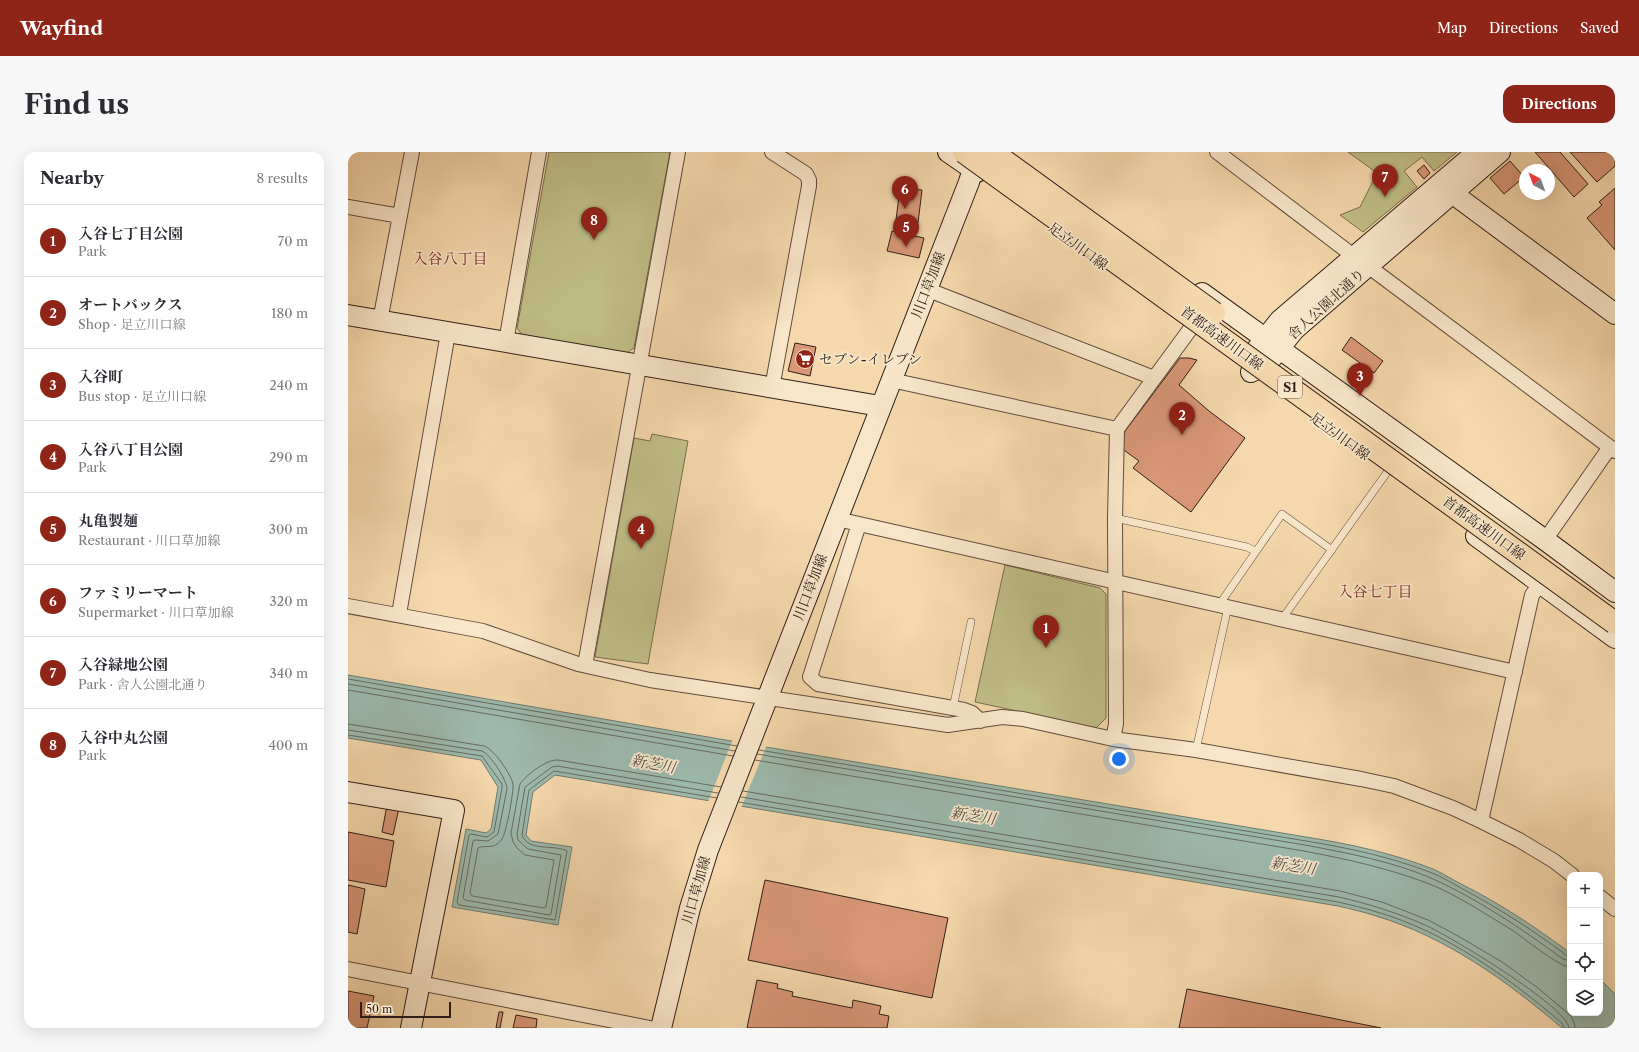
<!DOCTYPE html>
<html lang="en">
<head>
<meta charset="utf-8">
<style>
  body { margin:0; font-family:"Libre Caslon Text","Noto Serif JP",serif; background:#f7f7f7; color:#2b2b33 }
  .controls { position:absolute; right:12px; bottom:12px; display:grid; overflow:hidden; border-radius:8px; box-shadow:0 4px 16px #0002 }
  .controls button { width:36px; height:36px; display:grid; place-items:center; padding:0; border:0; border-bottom:1px solid #e1e1e2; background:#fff; color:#2b2b33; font:20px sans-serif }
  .compass { position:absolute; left:1171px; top:12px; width:36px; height:36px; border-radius:50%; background:#fff; box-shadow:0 4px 16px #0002; rotate:319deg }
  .scale { position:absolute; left:12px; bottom:10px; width:91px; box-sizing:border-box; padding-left:4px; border:2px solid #2f1f18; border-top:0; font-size:11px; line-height:14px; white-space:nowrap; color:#2f1f18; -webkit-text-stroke:3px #f8e6ca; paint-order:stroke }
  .you { position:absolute; left:771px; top:607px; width:14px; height:14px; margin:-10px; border:3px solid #fff; border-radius:50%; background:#1a73e8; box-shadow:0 0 0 6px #1a73e833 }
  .badge { display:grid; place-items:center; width:26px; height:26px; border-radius:50%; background:#8f2418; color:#fff; font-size:13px; font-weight:700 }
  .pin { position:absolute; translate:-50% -33px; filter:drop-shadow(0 1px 2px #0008) }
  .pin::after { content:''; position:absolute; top:21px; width:14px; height:12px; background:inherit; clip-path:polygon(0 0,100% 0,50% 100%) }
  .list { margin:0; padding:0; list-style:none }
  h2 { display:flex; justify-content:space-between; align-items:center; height:52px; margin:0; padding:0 16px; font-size:17px }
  h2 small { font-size:13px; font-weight:400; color:#7c7c81 }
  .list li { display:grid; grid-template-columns:26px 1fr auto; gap:12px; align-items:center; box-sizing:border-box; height:72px; padding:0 16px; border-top:1px solid #e1e1e2 }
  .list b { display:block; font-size:15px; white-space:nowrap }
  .list p { margin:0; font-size:13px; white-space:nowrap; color:#7c7c81 }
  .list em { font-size:13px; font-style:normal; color:#7c7c81 }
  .icon { flex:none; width:22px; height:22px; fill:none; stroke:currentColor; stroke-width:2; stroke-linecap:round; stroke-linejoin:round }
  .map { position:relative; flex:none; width:1267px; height:876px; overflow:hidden; border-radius:12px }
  header { display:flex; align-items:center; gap:24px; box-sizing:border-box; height:56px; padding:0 20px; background:#8f2418; color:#fff }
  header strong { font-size:19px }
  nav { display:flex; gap:22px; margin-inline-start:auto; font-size:14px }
  .intro { display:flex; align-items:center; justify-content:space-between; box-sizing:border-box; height:96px; padding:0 24px }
  h1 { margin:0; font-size:28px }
  .button { padding:10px 18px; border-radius:12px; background:#8f2418; color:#fff; font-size:14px; font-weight:700 }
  main { display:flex; gap:24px; padding:0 24px }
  aside { flex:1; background:#fff; border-radius:12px; box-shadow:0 4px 16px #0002 }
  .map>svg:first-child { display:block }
  .green { fill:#c0be87; stroke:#786e50 }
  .water { fill:#9cb9ac; stroke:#707b71 }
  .pier { fill:#f5d8ad }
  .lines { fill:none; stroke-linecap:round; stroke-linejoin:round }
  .shore { stroke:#666c62; stroke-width:1 }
  .building { fill:#d99778; stroke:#2f1f18 }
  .lane-casing { stroke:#604d3d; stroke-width:8 }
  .street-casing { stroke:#604d3d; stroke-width:16 }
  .secondary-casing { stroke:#2f1f18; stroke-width:22 }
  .lane { stroke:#f8e6ca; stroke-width:7 }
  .street { stroke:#f8e6ca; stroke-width:14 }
  .secondary { stroke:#f8e6ca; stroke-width:20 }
  .highway-bridge-casing { stroke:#2f1f18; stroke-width:24; stroke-linecap:butt }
  .highway-bridge { stroke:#f5d8ad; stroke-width:22 }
  .labels { text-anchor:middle; stroke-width:3.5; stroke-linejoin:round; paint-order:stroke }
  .shield { fill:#f8e6ca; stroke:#6b5b4d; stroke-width:1 }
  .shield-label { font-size:13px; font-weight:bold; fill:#2f1f18 }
  .street-label { font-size:14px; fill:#2f1f18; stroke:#f8e6ca }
  .poi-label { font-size:14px; fill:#2f1f18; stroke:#f8e6ca; text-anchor:start }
  .neighbourhood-label { font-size:15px; fill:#7a1f14; stroke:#f8e6ca }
  .water-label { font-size:15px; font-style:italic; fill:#504d44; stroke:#f8e6ca }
</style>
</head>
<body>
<header>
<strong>Wayfind</strong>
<nav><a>Map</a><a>Directions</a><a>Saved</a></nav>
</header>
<div class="intro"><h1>Find us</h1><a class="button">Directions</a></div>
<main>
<aside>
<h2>Nearby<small>8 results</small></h2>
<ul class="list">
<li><span class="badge">1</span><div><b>入谷七丁目公園</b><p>Park</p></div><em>70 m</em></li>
<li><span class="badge">2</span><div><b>オートバックス</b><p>Shop · 足立川口線</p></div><em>180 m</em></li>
<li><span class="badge">3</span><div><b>入谷町</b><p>Bus stop · 足立川口線</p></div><em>240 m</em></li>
<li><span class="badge">4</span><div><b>入谷八丁目公園</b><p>Park</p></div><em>290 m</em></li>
<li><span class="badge">5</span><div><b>丸亀製麺</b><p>Restaurant · 川口草加線</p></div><em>300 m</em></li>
<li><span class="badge">6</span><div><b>ファミリーマート</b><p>Supermarket · 川口草加線</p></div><em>320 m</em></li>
<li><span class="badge">7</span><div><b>入谷緑地公園</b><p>Park · 舎人公園北通り</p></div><em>340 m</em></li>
<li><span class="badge">8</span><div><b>入谷中丸公園</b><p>Park</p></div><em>400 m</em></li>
</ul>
</aside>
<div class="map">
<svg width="1267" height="876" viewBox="0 0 1267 876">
  <rect width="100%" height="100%" fill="#f5d8ad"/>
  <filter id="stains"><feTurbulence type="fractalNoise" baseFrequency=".005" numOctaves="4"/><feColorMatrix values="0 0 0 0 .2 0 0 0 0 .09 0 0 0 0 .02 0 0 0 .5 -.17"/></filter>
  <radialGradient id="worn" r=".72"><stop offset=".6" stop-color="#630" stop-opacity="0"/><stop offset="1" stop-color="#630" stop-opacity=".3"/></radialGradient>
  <path class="green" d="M201,0H322L286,196L277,202L175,184L169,176Z
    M1000,0H1109L1086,19L1074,5L1056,19L1069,35L1015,80L992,63L1012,55L1029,21Z
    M304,282L340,289L300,512L247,505L286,286L302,289Z
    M657,413L752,436L758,442V566L748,576L627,550Z"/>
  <path class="water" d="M0,523L418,595L958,685C1002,692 1044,701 1085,717C1096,722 1105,728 1115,733C1153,752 1187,775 1221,800L1222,801V861H1252V827L1267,842V876H1214C1159,829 1098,785 1028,764C1016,760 1003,757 990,754L207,623L185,640L178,683L183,689L224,695L210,773L104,755L118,677L138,681L143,677L150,635L133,608L0,586Z"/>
  <path class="pier" d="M385,587L419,593L393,656L360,650Z"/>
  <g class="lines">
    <path class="shore" d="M0,527L389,594
      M0,532L387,599
      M0,538L385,604
      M0,572L136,594C145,596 163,622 165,632C166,639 158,682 154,687C145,699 138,692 130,696L122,741L124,744L196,756L198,755L206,708L177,703L170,697L165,690L163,681L172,632C178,623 199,607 210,608L373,635
      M0,578L134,599C142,602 159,628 159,637L150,682L140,689L127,688L125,689L115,746L117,748L201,763L203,762L213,703L180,697L170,688L169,682L177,635L204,615L209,614L370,641
      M0,583L134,604L154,632V636L146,680L139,685L123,682L121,683L109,750L111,753L207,768L219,699C206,692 180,700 174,683L181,638L206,619L369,646
      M411,598L958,689C1001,696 1043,705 1084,721C1094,725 1104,731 1113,736C1150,756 1185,778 1218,803L1222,804
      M409,602L957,693C999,701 1043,709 1083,726C1130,747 1174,777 1215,807L1222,809
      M407,608L956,699C998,707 1039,716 1079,731C1108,742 1137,762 1164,778C1176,786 1211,815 1222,815
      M395,639L992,739L1034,750L1080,768L1110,784L1154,810L1190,836L1223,864L1226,870L1227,876
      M393,645L991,745C1021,752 1050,761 1077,773C1100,783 1220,855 1221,876
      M391,650L990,750C1003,753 1016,756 1029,760C1098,780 1160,825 1214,871L1216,876"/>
  </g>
  <path class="building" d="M1187,0H1212L1240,32L1226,45Z
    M1222,0H1267V14L1249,30Z
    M1162,9L1176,25L1156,42L1142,26Z
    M1076,13L1082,21L1076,27L1069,19Z
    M552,36L574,38L570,71L548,68Z
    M1267,36V98L1239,66L1254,53L1251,50Z
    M544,79L576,86L571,106L539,99Z
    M1003,185L1035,209L1026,221L994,198Z
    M447,191L468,195L462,224L440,219Z
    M832,206H841L849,208L831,233L861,259L897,286L843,360L785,316L791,309L773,296L777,279Z
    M39,653L51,656L45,683L34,680Z
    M0,680L46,689L38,735L0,728Z
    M417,728L600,766L584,846L400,808Z
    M0,733L17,737L9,782L0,780Z
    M409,828L430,832L429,836L445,840L444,844L504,856L505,848L533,854L531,862L541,864L539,876H399Z
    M839,837L1033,876H831Z
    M0,839L26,844L19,876H0Z
    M151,860H155L152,876H148Z
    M168,863L189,867L188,876H165Z"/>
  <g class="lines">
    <defs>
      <path id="lane" d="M767,366L899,395L907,399
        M871,453L934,362L984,398
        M934,467L1040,319
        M605,556L623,470
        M848,598L880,455"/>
      <path id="street" d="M869,0L1007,105
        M0,55L52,64
        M1020,114L1267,299
        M578,137L806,226
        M32,169L64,0
        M158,190L191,0
        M543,228L769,277
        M424,236L461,34V28L458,22L424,0
        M489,367L1167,520
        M511,372L462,525L470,532L616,558L624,561L632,569
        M1197,388L1262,295
        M0,454L135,479L230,512L302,528L600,573L654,565L675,567L765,587L848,598L1013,627L1046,634L1105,656L1133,669L1171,688L1206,709L1224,723
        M51,462L100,181
        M237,513L330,0
        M765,587L768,572L767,366L769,277L843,176
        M1133,669L1184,443L1193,431
        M1252,745L1267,757
        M0,817L302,876"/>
      <path id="secondary" d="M600,0L629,20
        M1095,32L1104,41L1267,162
        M854,141L1197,388L1267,440
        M0,163L532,254
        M909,197L932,168L1129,0
        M903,220L919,212L946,178L1152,0
        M1128,384L1267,486
        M0,640L106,658L63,876
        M313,876L342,756L360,698L621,30L630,0"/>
    </defs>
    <use href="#lane" class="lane-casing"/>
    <use href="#street" class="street-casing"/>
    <use href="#secondary" class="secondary-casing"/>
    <use href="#lane" class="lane"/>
    <use href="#street" class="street"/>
    <use href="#secondary" class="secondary"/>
    <defs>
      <path id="highway-bridge" d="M616,0L1267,471
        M644,0L866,161"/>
    </defs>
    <use href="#highway-bridge" class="highway-bridge-casing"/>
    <use href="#highway-bridge" class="highway-bridge"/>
  </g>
  <defs>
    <symbol id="supermarket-disc" viewBox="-11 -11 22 22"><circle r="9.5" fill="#8f2418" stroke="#f8e6ca"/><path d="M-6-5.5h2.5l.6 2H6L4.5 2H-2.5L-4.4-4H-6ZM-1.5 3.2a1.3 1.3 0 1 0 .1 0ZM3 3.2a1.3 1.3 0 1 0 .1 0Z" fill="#fff"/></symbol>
  </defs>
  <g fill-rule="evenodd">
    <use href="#supermarket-disc" x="446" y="196" width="22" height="22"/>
  </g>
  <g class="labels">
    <rect class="shield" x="930" y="224" width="24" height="22" rx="3"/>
    <g class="shield-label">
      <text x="942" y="240">S1</text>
    </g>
    <g class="street-label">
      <text transform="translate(730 94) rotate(36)" y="5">足立川口線</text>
      <text transform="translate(580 133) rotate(-69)" y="5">川口草加線</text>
      <text transform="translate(978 152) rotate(-42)" y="5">舎人公園北通り</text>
      <text transform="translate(874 186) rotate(36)" y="5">首都高速川口線</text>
      <text transform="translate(992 284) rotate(36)" y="5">足立川口線</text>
      <text transform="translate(1136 376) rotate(36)" y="5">首都高速川口線</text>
      <text transform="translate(462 435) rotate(-69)" y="5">川口草加線</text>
      <text transform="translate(348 738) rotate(-74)" y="5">川口草加線</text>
    </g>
    <g class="poi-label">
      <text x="471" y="212">セブン-イレブン</text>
    </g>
    <g class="neighbourhood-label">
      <text x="102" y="112">入谷八丁目</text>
      <text x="1027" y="445">入谷七丁目</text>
    </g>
    <g class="water-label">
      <text transform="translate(305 612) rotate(10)" y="5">新芝川</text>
      <text transform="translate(625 664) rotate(9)" y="5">新芝川</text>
      <text transform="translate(945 714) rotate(9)" y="5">新芝川</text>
    </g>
  </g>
  <rect width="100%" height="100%" filter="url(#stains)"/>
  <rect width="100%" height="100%" fill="url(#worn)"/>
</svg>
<div class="controls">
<button>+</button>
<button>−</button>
<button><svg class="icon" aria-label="locate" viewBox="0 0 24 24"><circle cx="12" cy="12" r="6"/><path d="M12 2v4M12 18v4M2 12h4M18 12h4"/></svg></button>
<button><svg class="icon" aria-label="layers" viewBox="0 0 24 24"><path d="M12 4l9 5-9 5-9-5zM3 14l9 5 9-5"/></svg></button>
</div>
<svg class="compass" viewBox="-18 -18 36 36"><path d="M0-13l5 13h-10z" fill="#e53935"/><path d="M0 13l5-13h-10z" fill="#7c7c81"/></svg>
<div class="scale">50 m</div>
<div class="you"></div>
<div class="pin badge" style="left:698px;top:496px">1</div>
<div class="pin badge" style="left:834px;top:283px">2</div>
<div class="pin badge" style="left:1012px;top:244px">3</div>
<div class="pin badge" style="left:293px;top:397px">4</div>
<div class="pin badge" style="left:558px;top:95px">5</div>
<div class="pin badge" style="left:557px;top:57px">6</div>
<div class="pin badge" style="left:1037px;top:45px">7</div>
<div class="pin badge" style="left:246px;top:88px">8</div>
</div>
</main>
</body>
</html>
